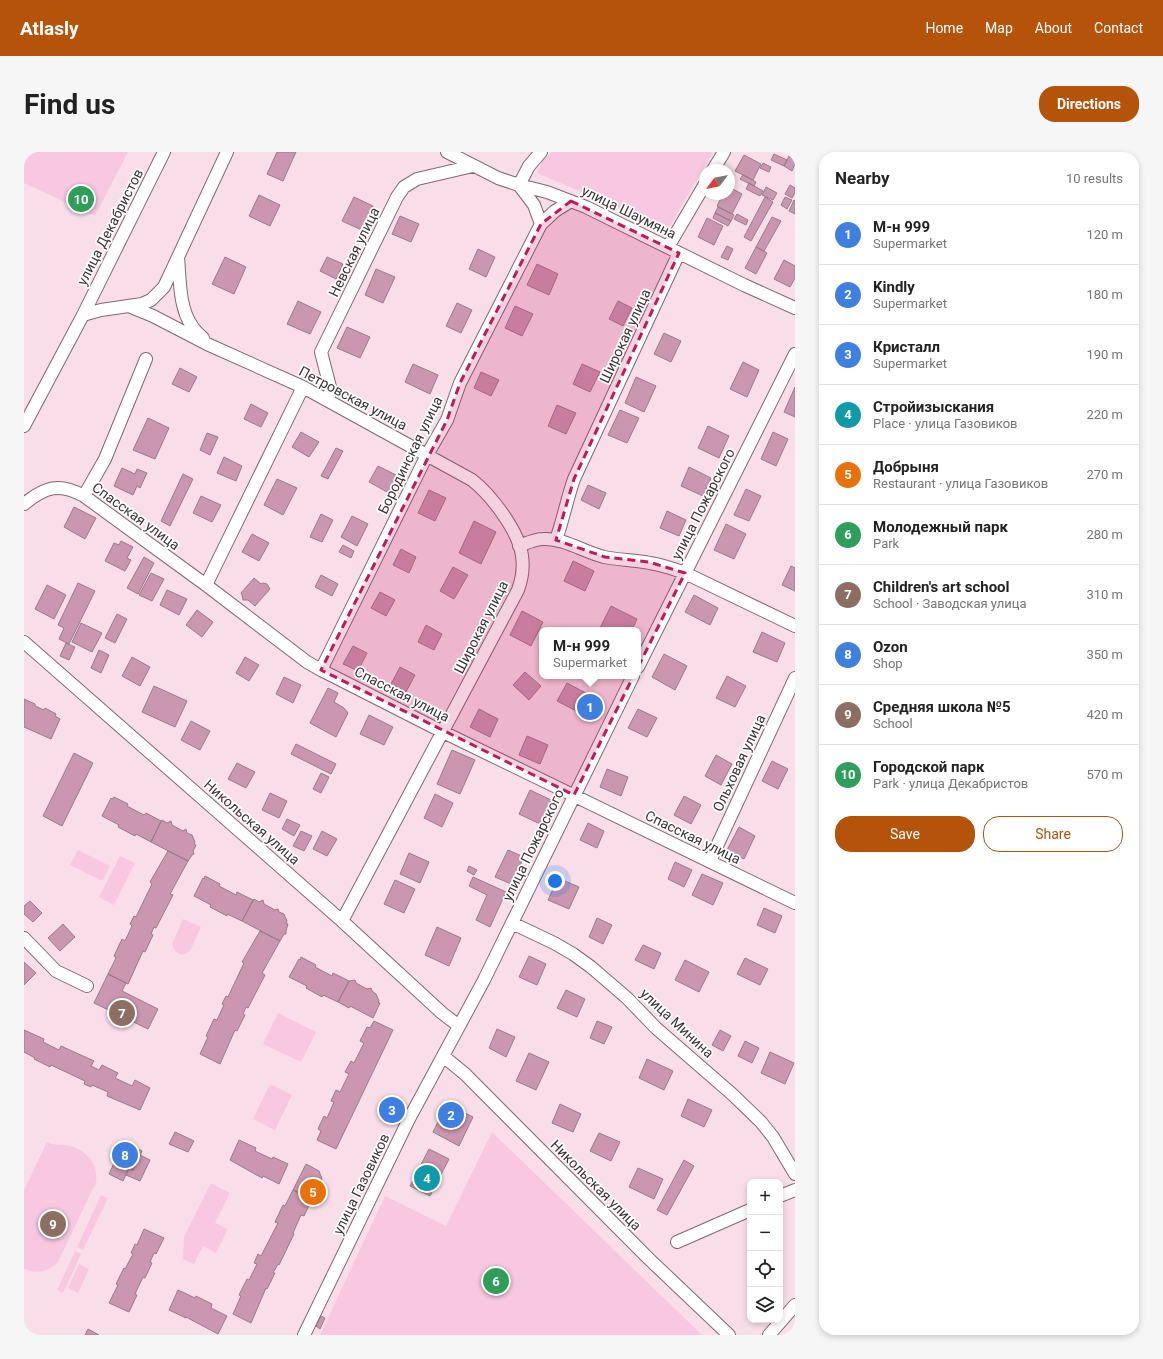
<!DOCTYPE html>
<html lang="en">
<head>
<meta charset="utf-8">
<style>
  body { margin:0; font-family:Roboto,sans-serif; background:#f6f6f6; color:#222 }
  .controls { position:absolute; right:12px; bottom:12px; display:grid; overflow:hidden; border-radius:8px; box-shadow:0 2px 6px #0003 }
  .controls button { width:36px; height:36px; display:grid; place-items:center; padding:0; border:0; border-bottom:1px solid #e0e0e0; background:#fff; color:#222; font:20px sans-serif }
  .compass { position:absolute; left:675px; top:12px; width:36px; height:36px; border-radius:50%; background:#fff; box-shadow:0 2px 6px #0003; rotate:238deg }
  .you { position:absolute; left:531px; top:729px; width:14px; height:14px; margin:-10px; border:3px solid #fff; border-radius:50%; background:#1a73e8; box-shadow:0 0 0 6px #1a73e833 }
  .badge { display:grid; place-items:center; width:26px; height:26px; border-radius:50%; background:#b45309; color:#fff; font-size:13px; font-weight:700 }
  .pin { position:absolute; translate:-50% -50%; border:2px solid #fff; box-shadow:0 1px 4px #0006 }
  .popup { position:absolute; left:515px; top:475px; width:102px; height:52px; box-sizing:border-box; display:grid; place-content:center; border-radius:8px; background:#fff; filter:drop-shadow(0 1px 3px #0005); font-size:13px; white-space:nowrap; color:#767676 }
  .popup b { font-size:15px; color:#222 }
  .popup::after { content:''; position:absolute; left:50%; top:100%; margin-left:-8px; border:8px solid transparent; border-top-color:#fff }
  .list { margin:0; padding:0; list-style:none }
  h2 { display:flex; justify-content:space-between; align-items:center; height:52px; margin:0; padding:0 16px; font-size:17px }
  h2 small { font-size:13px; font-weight:400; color:#767676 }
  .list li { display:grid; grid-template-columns:26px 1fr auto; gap:12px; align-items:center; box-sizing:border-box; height:60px; padding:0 16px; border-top:1px solid #e0e0e0 }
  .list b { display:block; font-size:15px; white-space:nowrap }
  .list p { margin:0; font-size:13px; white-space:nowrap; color:#767676 }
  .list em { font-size:13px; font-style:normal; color:#767676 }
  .actions { display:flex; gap:8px; padding:12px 16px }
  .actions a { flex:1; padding:9px 0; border:1px solid #b45309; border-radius:16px; text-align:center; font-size:14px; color:#b45309 }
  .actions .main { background:#b45309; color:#fff }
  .icon { flex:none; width:22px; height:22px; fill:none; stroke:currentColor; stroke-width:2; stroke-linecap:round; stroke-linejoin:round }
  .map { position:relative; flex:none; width:771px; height:1183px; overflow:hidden; border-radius:16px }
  header { display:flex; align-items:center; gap:24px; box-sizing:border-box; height:56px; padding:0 20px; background:#b45309; color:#fff }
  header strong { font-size:19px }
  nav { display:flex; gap:22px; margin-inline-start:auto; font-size:14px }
  .intro { display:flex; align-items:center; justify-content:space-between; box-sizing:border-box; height:96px; padding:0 24px }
  h1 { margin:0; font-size:28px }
  .button { padding:10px 18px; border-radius:16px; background:#b45309; color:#fff; font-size:14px; font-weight:700 }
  main { display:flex; gap:24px; padding:0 24px }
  aside { flex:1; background:#fff; border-radius:16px; box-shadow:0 2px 6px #0003 }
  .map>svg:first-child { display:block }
  .green { fill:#f7c8df }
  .building { fill:#cb96b0; stroke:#957d88 }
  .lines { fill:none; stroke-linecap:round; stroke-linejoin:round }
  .minor-casing { stroke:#7f6873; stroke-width:14 }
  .minor { stroke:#fff; stroke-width:12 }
  .marked { fill:#c2185b; fill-opacity:0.2; stroke:#c2185b; stroke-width:3; stroke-dasharray:8 5; stroke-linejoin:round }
  .labels { text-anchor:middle; stroke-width:3.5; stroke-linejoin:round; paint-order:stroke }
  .street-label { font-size:14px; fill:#3b3135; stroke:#fff }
</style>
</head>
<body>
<header>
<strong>Atlasly</strong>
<nav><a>Home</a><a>Map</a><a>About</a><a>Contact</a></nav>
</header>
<div class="intro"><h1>Find us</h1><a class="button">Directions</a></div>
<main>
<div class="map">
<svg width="771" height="1183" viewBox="0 0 771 1183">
  <rect width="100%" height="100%" fill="#f9deea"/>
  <path class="green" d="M0,0H104L71,64L0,31Z
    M528,0H689L644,77L513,21L519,8Z
    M54,698L86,714L78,729L46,713Z
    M96,704L111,711L90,753L75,745Z
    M159,767L177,775L166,799C160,804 156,803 151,799L148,792Z
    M254,861L292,880L277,910L239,892Z
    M246,932L268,943L251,978L229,967Z
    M468,980L678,1183H296L361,1044L422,1074Z
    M23,990C31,994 33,992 41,993C60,995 75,1011 72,1030L34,1110C24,1120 13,1122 0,1117V1038Z
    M187,1031L206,1041L191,1071L204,1077L192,1101L179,1094L170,1112L159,1107L160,1085Z
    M77,1043L84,1046L59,1098L53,1095Z
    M51,1099L57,1102L39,1141L33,1138Z
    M55,1112L65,1117L54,1141L44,1136Z"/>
  <path class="building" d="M253,0H272L259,29L243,22Z
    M767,0H771V12L768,19L760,14Z
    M750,2L763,8L760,14L747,8Z
    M720,3L737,12L729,28L711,19Z
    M739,11L747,15L745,20L736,16Z
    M719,23L732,30L730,34L716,27Z
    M725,31L739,39L736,44L722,37Z
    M766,33L771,36V41L768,46L761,42Z
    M705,35L718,42L708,62L693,54L699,42H705Z
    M742,35L753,41L749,48L738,43Z
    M235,43L256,53L246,74L225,64Z
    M330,45L349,54L338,78L318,69Z
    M741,45L749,50L727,89L720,85Z
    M761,45L768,48L763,57L757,53Z
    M770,48L771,49V62L765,59Z
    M694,55L710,63L707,69L691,61Z
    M691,61L707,69L704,74L689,66Z
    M713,62L724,68L722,73L710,67Z
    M376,64L395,72L387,90L368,82Z
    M748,65L757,69L740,99L732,95Z
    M683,66L699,74L690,93L674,85Z
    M703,94L709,97L704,108L697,105Z
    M732,95L743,101L732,122L721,116Z
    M454,97L471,105L462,125L445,117Z
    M201,105L222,115L210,142L188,132Z
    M303,105L319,112L312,127L296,119Z
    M760,108L771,114V126L766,135L750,127Z
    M513,112L534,122L525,143L503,133Z
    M352,117L371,125L359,151L341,143Z
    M274,149L297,160L286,182L263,172Z
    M594,149L608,156L599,174L585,167Z
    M433,151L448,158L437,181L422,174Z
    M491,154L509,162L498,184L481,176Z
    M323,175L346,185L336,206L313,196Z
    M640,181L657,189L647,210L630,202Z
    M719,210L735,218L723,245L706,237Z
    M389,212L414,223L406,242L381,230Z
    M558,212L576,220L566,240L549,232Z
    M156,216L173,225L165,240L148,232Z
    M457,220L475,228L467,244L450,236Z
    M612,225L632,234L620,260L601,251Z
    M771,235V265L760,260Z
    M227,252L244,261L237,275L220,267Z
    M533,253L552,261L542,282L524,274Z
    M596,258L615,266L603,291L584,283Z
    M124,266L145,276L131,307L109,298Z
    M684,274L705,284L695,306L674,296Z
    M277,280L295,290L285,305L268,295Z
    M749,280L764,287L752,314L737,307Z
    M183,281L194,285L186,303L176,298Z
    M312,296L319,299L304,327L297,324Z
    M200,305L218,314L212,329L193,321Z
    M354,314L374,324L365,341L345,330Z
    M665,315L687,326L679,344L657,334Z
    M98,316L111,322L113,317L123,321L116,336L113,334L109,343L90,334Z
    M159,322L169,327L146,374L137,369Z
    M253,327L273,336L259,363L240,353Z
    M564,333L582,341L575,357L557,348Z
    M722,337L737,344L725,369L710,363Z
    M405,338L422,346L411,369L394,361Z
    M177,344L197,353L188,370L169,361Z
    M50,355L72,366L61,387L40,375Z
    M643,359L662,368L655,384L636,376Z
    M297,362L309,368L298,390L286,385Z
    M328,364L344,372L333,394L317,385Z
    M450,369L472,380L457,412L435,401Z
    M702,372L722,382L710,407L690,398Z
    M228,382L245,391L235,409L218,400Z
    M97,389L109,395L103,406L107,408L101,419L81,409L90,391L95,393Z
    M319,393L330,399L327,406L315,400Z
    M377,397L392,405L385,421L369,413Z
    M120,405L130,411L114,442L103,436Z
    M549,409L570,419L561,439L540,429Z
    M767,414L771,416V439L758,433Z
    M429,415L444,423L430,447L416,439Z
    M127,421L140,427L128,449L115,443Z
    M297,423L314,432L308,444L291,435Z
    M230,426L237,432L239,431L243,432L246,437L231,454L224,448H219L218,443L217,441Z
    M54,431L71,439L45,492L35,487L40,476L34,473Z
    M23,433L42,443L30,467L11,457Z
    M143,438L163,447L155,463L136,453Z
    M356,440L371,448L362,464L347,456Z
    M670,443L694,456L686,473L661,460Z
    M587,454L613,467L608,478H575Z
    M173,458L189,470L178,485L162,473Z
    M498,459L519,470L507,494L486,483Z
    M93,462L103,467L91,491L81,486Z
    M57,471L78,481L68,500L48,490Z
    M402,473L418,482L410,498L394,490Z
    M738,480L761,491L753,510L729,500Z
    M42,491L51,495L45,508L36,504Z
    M329,494L343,501L334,519L319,512Z
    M75,498L85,503L77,521L67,516Z
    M640,502L663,514L651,538L628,525Z
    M108,505L126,515L116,534L98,524Z
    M221,505L235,513L225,529L212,521Z
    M376,515L391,523L382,540L367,532Z
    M501,520L517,534L505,548L489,533Z
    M703,524L722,534L711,555L692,546Z
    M260,525L277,533L269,551L252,542Z
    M543,531L577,549L568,567L533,549Z
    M130,534L163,549L151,575L118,560Z
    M304,536L314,541L310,550L320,556L324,561L312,585L286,571Z
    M0,547L11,552V554L20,558L21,556L32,562L31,564L36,567L27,587L0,575Z
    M455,557L474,567L466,585L446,575Z
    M614,557L633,566L623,585L604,576Z
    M345,563L369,575L360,593L336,582Z
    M167,569L186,579L176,598L157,588Z
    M503,584L524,593L516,612L495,603Z
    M272,592L312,612L307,622L267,602Z
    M428,598L451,608L436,642L413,632Z
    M50,601L69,611L38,674L19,664Z
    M692,603L708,612L697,633L681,624Z
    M748,609L764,617L754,637L738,629Z
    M213,611L231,620L222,636L204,627Z
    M583,617L604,625L597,644L576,635Z
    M297,621L305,625L297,641L289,637Z
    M506,638L527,648L516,672L495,662Z
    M246,641L263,649L255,666L238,658Z
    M411,642L429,651L418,675L400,666Z
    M660,644L677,653L667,672L650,663Z
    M90,645L104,652L103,654L120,663L122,661L137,669L127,690L112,682L111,684L94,675L95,673L78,664L87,646L88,647Z
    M263,667L276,673L270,684L258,677Z
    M138,668L143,671L147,669L148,673L159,679L162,677L163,681L168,683L171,690L170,692L172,693L169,699L170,702L168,703L164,709L127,690Z
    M564,671L580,679L573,696L556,688Z
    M715,675L731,684L720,707L703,698Z
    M277,679L288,684L280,699L269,694Z
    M298,679L313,687L303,704L289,697Z
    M484,698L500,705L487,732L471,725Z
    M144,699L164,709L146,742L149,743L132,776L130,775L127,782L129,783L121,800L119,799L104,832L84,822L92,806L90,804L98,787L101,789L108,774L106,772L110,764L112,765L128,732L126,730Z
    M385,701L405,710L396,731L376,722Z
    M651,710L668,718L660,735L644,727Z
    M445,714L453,718L450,723L443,719Z
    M678,722L699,731L689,753L668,743Z
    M181,724L196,732L195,734L212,743L213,740L229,748L218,769L203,762V764L186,755L187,753L170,744L179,726L180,727Z
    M449,725L482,740L466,775L452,768L463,743L445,734Z
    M534,726L555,735L545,757L524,748Z
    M371,728L391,737L380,761L360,752Z
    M230,747L235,750L239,748L240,752L251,758L254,757L255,760L260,762L263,769L262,771L264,772L262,779V782H260L256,789L218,769Z
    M6,749L18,761L9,770L0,762V754Z
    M740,756L758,764L751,781L733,773Z
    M573,766L588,773L579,792L565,785Z
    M39,772L51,785L36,799L24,786Z
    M413,775L437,786L425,814L401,803Z
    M236,779L256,789L238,821L241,823L224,856L222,855L219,862L221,863L213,879L211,878L196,912L176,902L184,885L182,884L190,867L193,868L200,853L198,852L202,844L204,845L220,811L218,810Z
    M619,793L637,801L630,817L611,808Z
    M505,804L522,812L513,833L495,825Z
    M277,805L292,813L291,815L308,824L309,821L325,829L314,850L299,843L298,845L282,836L283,834L265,825L275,807L276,808Z
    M721,806L744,817L736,833L713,822Z
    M661,808L685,820L675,840L651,828Z
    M0,810L12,821L0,833Z
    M84,822L102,831L98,839L134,857L124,877L70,851Z
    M331,828L332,831L343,837L347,836L348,839L352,842L355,849L354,850L356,851L349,866L326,854L325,856L314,850L325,829Z
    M542,838L561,847L553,865L533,856Z
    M350,869L369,878L312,997L293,988L297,979L294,977L300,964L303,966L310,950L307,949L312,938L316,940L325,922L321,920L327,909L330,911L340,891L336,889L343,875L346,876Z
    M573,869L588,875L580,892L566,886Z
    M473,877L491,885L482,905L465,896Z
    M0,878L20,887L19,890L35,898L37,894L70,909L67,914L75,918L78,913L94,921L91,926L108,934L111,928L126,936L116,958L83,944L84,940L68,933L67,935L60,932L61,929L27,913L26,915L10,907L11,906L0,900Z
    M696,878L707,884L699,899L688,893Z
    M721,889L735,896L728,911L714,904Z
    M746,900L770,911L761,932L737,921Z
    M505,901L525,910L512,938L492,929Z
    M623,907L649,919L640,938L615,926Z
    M664,947L688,958L680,975L657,964Z
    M368,950L375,954L366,970L359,966Z
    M423,952L449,965L435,994L409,980Z
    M536,952L557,962L549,980L528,971Z
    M151,980L170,989L164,1000L145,992Z
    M575,981L596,990L587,1009L566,999Z
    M215,988L232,996L231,999L248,1007L249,1005L264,1012L255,1032L239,1024L238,1026L206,1008Z
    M100,990L118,999L109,1018L105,1016L99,1029L85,1022Z
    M405,997L425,1007L406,1044L386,1034Z
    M116,1003L126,1008L116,1029L102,1023L105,1016L109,1018Z
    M660,1008L670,1014L643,1063L633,1058Z
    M282,1012L295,1019L298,1027L288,1047L269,1038Z
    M614,1016L639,1027L630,1047L605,1035Z
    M269,1038L288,1047L280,1064L277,1063L269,1081L270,1082L255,1113L254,1112L249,1121H251L243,1137L242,1136L227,1171L209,1162L217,1144L215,1143L223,1127L225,1128L233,1112L230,1111L234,1102L237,1104L254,1071L251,1070L259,1053L261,1054Z
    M120,1077L140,1086L132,1102L130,1101L126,1110L128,1111L121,1126L119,1125L111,1142L113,1143L105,1160L85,1151L94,1133L92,1132L100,1116L101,1117L109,1102L107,1101L111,1092L113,1093Z
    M154,1138L171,1146L172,1144L188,1152L187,1156L203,1164L194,1182L162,1165V1166L145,1158Z
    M297,1164L301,1166L296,1177L292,1174Z
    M64,1177L75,1183H61Z"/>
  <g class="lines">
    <defs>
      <path id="minor" d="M423,0L474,26L495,33L523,40L562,55L720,133L771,156
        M517,0L505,14L495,33L510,53L517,72
        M689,18L700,0
        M644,95L681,32
        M154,105C156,127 155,156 168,174C171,179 175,182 179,186
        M107,155L129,164L183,192L279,235L448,328C467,343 495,379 498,404C500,417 498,427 494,438L318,769
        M59,163L77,158L118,152L127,148L140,135L203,0
        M303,247L307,239L297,200L373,45L380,35L393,27L449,14
        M0,274L59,163L140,0
        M60,344L81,307L122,207
        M0,352C21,335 35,330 60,344L182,433L283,510L297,518L419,580L771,751
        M532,388C539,368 543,347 550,327L655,101
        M495,394C503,391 511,387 519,387C540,386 560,400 580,405C595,408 611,408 626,411C638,413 650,417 661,421L771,474
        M182,433L279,235
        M0,490L318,769L418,861L435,874
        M614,515L771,202
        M297,518L403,303L423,268L436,231L517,72L531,59L547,49
        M686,709L771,526
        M488,771L530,791L549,802L567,815L603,846L632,876L708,942L737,970L749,985L771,1022
        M0,786L32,819L63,834
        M419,904L441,922L624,1106L705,1183
        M756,1044L771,1038
        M653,1090L726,1058
        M280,1183L385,967L460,828L609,524
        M745,1183L771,1153"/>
    </defs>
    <use href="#minor" class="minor-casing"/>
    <use href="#minor" class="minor"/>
  </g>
  <path class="marked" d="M547,49L655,101L550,327L532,388L581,405L625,410L661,421L550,643L297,518L423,268L436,231L517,72Z"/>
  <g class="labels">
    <g class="street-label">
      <text transform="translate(605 60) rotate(26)" y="5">улица Шаумяна</text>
      <text transform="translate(86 75) rotate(-63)" y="5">улица Декабристов</text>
      <text transform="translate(330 100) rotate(-64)" y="5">Невская улица</text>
      <text transform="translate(601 184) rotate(-65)" y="5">Широкая улица</text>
      <text transform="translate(329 246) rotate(28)" y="5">Петровская улица</text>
      <text transform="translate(386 303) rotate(-64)" y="5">Бородинская улица</text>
      <text transform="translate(679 352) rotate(-63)" y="5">улица Пожарского</text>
      <text transform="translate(112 364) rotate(36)" y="5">Спасская улица</text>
      <text transform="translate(457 475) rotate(-63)" y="5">Широкая улица</text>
      <text transform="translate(378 542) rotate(27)" y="5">Спасская улица</text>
      <text transform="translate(715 611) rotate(-65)" y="5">Ольховая улица</text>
      <text transform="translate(228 670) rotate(41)" y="5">Никольская улица</text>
      <text transform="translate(669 685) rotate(26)" y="5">Спасская улица</text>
      <text transform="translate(509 693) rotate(-64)" y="5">улица Пожарского</text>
      <text transform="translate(653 871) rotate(43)" y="5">улица Минина</text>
      <text transform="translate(337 1032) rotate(-64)" y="5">улица Газовиков</text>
      <text transform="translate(572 1033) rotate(45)" y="5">Никольская улица</text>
    </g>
  </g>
</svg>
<div class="controls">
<button>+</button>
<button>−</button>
<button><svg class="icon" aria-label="locate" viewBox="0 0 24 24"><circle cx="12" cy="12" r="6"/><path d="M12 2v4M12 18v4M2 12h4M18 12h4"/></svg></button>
<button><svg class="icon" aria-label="layers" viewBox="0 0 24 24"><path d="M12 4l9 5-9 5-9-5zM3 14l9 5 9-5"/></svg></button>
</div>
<svg class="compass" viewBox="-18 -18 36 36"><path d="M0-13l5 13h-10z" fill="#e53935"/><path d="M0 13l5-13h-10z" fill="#767676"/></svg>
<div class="you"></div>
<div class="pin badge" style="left:566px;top:555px;background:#3f7fe0">1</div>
<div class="popup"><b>М-н 999</b>Supermarket</div>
<div class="pin badge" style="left:427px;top:963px;background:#3f7fe0">2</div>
<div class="pin badge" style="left:368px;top:958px;background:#3f7fe0">3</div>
<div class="pin badge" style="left:403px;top:1026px;background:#0f9aa8">4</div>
<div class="pin badge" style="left:289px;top:1040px;background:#e8710a">5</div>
<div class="pin badge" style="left:472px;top:1129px;background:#2e9e5b">6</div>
<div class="pin badge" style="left:98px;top:861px;background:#8d6e63">7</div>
<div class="pin badge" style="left:101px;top:1003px;background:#3f7fe0">8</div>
<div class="pin badge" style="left:29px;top:1072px;background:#8d6e63">9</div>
<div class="pin badge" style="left:57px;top:47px;background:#2e9e5b">10</div>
</div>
<aside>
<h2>Nearby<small>10 results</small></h2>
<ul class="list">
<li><span class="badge" style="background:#3f7fe0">1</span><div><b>М-н 999</b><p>Supermarket</p></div><em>120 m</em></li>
<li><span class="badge" style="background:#3f7fe0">2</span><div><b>Kindly</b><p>Supermarket</p></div><em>180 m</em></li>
<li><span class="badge" style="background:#3f7fe0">3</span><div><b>Кристалл</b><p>Supermarket</p></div><em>190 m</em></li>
<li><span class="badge" style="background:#0f9aa8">4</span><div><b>Стройизыскания</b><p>Place · улица Газовиков</p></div><em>220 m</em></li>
<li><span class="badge" style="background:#e8710a">5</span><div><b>Добрыня</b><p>Restaurant · улица Газовиков</p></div><em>270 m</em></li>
<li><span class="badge" style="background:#2e9e5b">6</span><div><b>Молодежный парк</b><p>Park</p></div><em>280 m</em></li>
<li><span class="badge" style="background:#8d6e63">7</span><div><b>Children's art school</b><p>School · Заводская улица</p></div><em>310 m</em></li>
<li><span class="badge" style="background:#3f7fe0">8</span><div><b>Ozon</b><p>Shop</p></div><em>350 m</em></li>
<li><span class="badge" style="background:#8d6e63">9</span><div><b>Средняя школа №5</b><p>School</p></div><em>420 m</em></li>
<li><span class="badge" style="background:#2e9e5b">10</span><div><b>Городской парк</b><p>Park · улица Декабристов</p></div><em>570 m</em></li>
</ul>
<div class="actions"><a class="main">Save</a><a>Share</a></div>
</aside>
</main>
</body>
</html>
